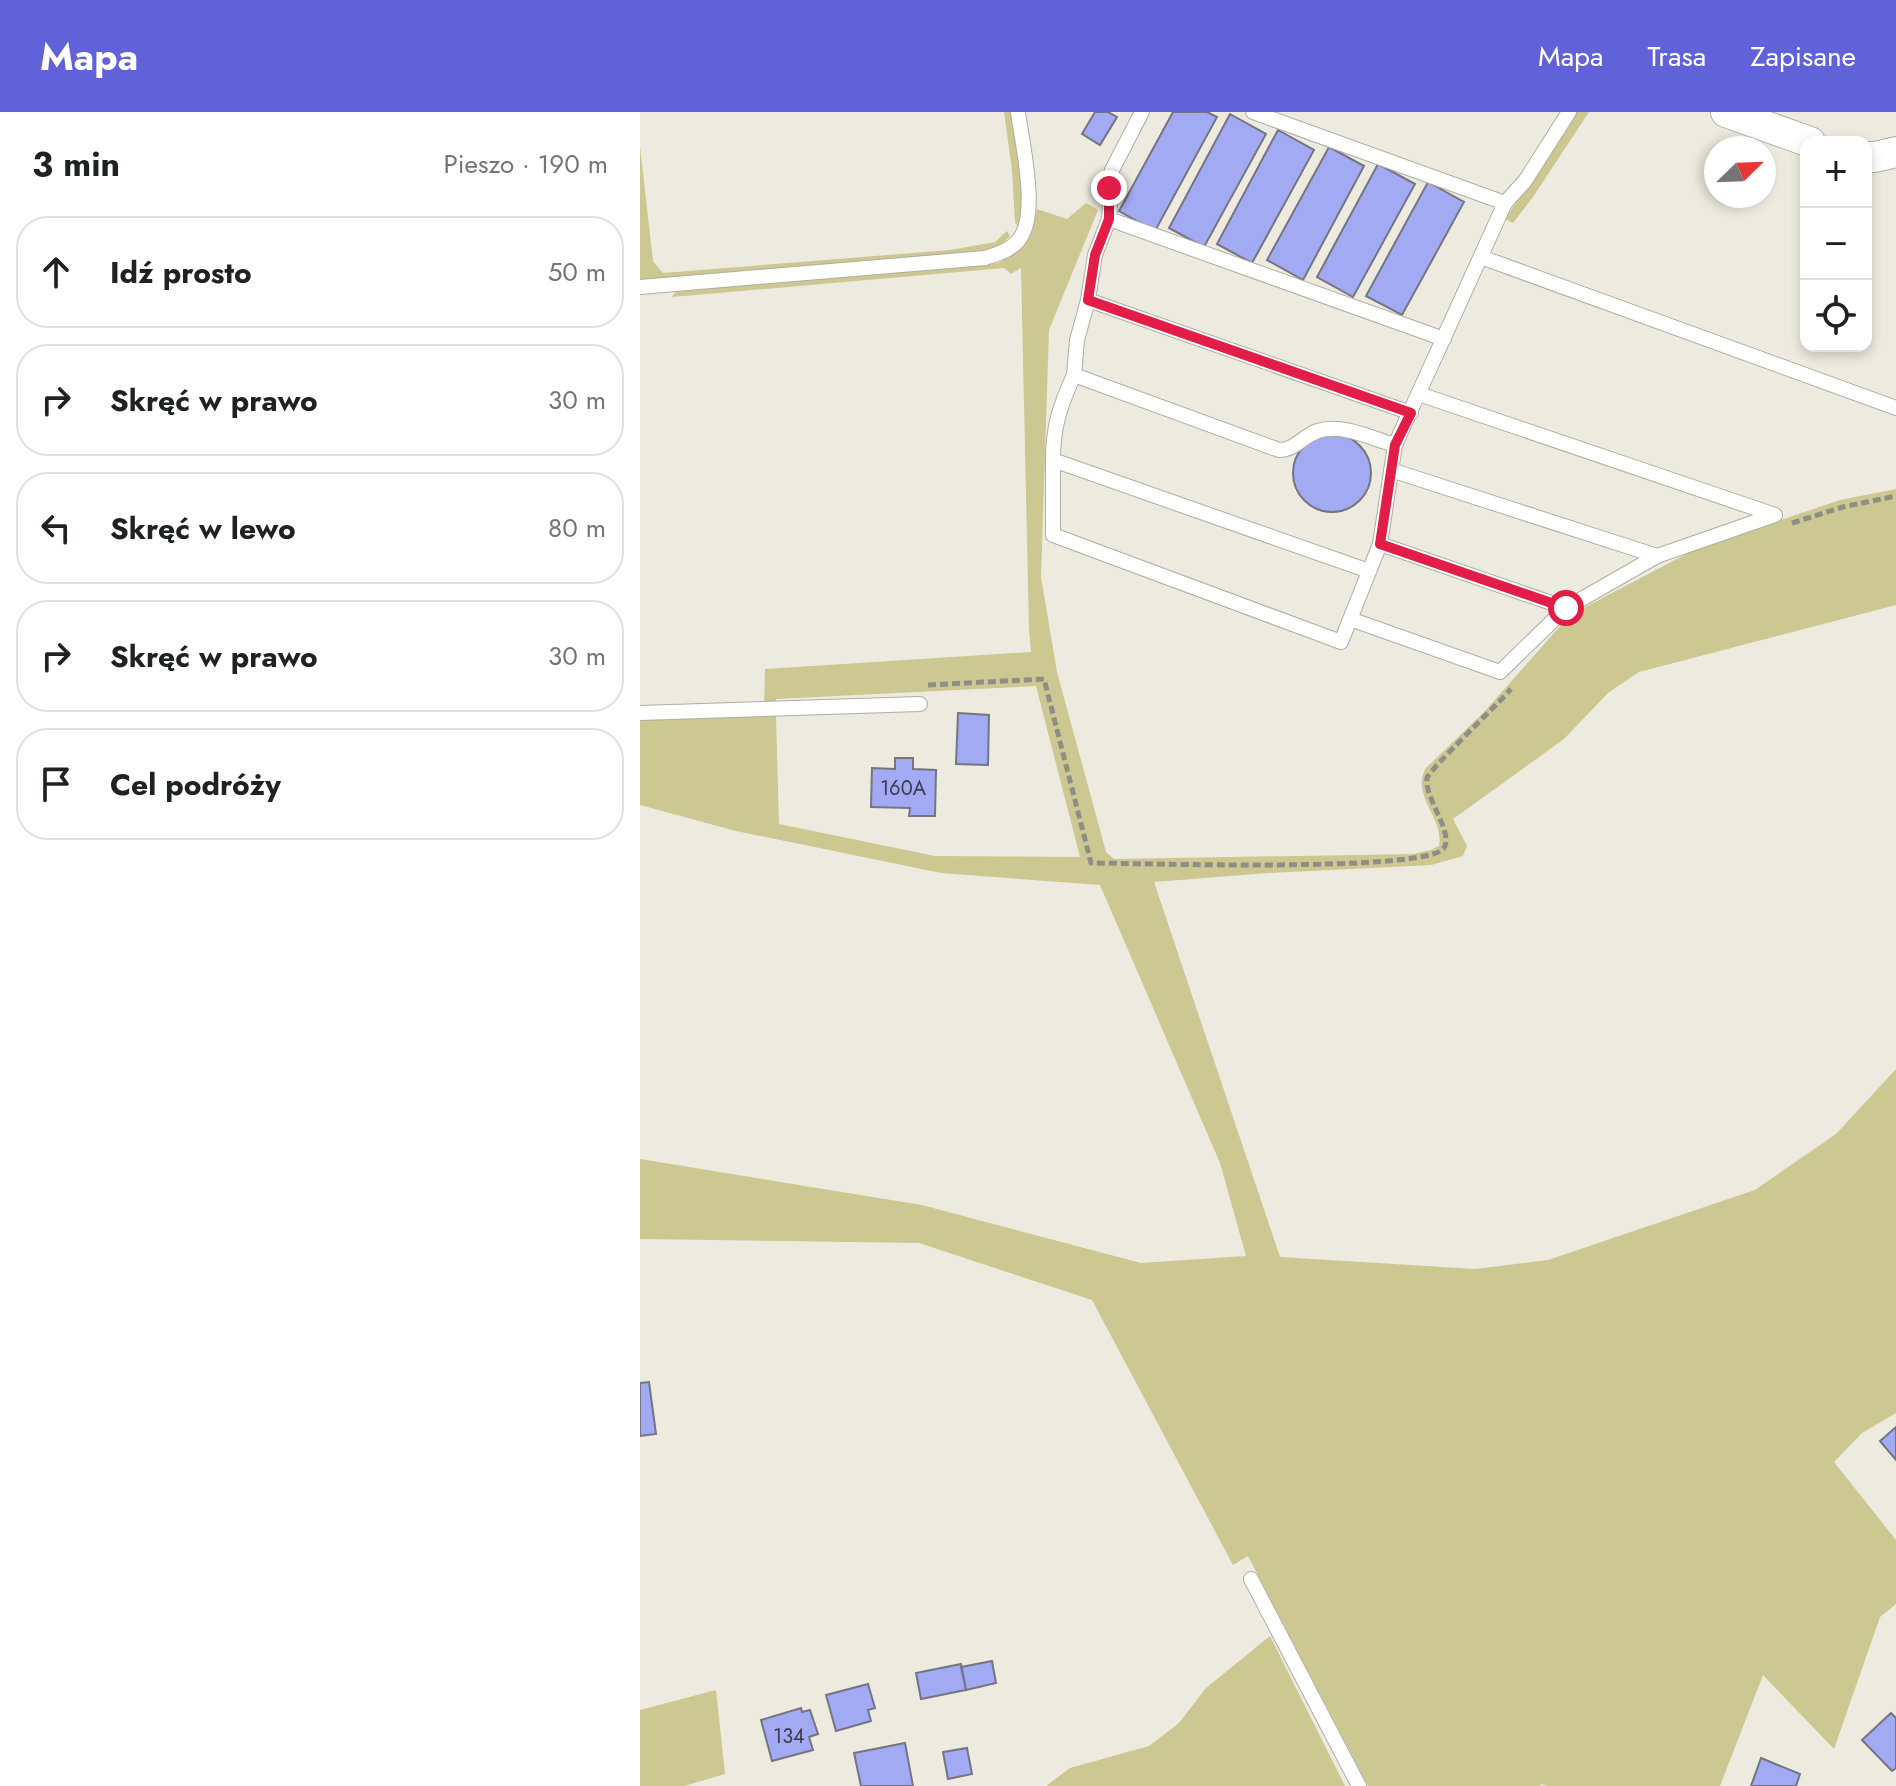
<!DOCTYPE html>
<html lang="pl">
<head>
<meta charset="utf-8">
<style>
  body { margin:0; font-family:Jost,sans-serif; background:#f6f6f6; color:#202124 }
  .controls { position:absolute; right:24px; top:24px; display:grid; overflow:hidden; border-radius:16px; box-shadow:0 4px 12px #0003 }
  .controls button { width:72px; height:72px; display:grid; place-items:center; padding:0; border:0; border-bottom:2px solid #e0e0e0; background:#fff; color:#202124; font:40px sans-serif }
  .compass { position:absolute; left:1064px; top:24px; width:72px; height:72px; border-radius:50%; background:#fff; box-shadow:0 4px 12px #0003; rotate:67deg }
  .stop { position:absolute; width:24px; height:24px; margin:-18px; border:6px solid #e11d48; border-radius:50%; background:#fff }
  .stop.end { background:#e11d48; border-color:#fff; box-shadow:0 2px 8px #0008 }
  .list { margin:0; padding:0; list-style:none }
  h2 { display:flex; justify-content:space-between; align-items:center; height:104px; margin:0; padding:0 32px; font-size:34px }
  h2 small { font-size:26px; font-weight:400; color:#757577 }
  .list li { display:grid; grid-template-columns:52px 1fr auto; gap:24px; align-items:center; box-sizing:border-box; height:112px; margin:0 16px 16px; padding:0 16px; border:2px solid #e0e0e0; border-radius:32px }
  .list b { display:block; font-size:30px; white-space:nowrap }
  .list em { font-size:26px; font-style:normal; color:#757577 }
  .icon { flex:none; width:44px; height:44px; fill:none; stroke:currentColor; stroke-width:2; stroke-linecap:round; stroke-linejoin:round }
  .map { position:relative; flex:none; width:1256px; height:1674px; overflow:hidden }
  header { display:flex; align-items:center; gap:48px; box-sizing:border-box; height:112px; padding:0 40px; background:#6161da; color:#fff }
  header strong { font-size:38px }
  nav { display:flex; gap:44px; margin-inline-start:auto; font-size:28px }
  main { display:flex }
  aside { flex:1; background:#fff }
  .map>svg:first-child { display:block }
  .green { fill:#cdc792 }
  .building { fill:#a2aaf3; stroke:#747580; stroke-width:2 }
  .lines { fill:none; stroke-linecap:round; stroke-linejoin:round }
  .service-casing { stroke:#afaea2; stroke-width:16 }
  .minor-casing { stroke:#afaea2; stroke-width:32 }
  .path { stroke:#8f8e85; stroke-width:5; stroke-dasharray:8 4; stroke-linecap:butt }
  .service { stroke:#fff; stroke-width:14 }
  .minor { stroke:#fff; stroke-width:30 }
  .route { stroke:#e11d48; stroke-width:10 }
  .labels { text-anchor:middle; stroke-width:8; stroke-linejoin:round; paint-order:stroke }
  .number-label { font-size:20px; fill:#393b4a }
</style>
</head>
<body>
<header>
<strong>Mapa</strong>
<nav><a>Mapa</a><a>Trasa</a><a>Zapisane</a></nav>
</header>
<main>
<aside>
<h2>3 min<small>Pieszo · 190 m</small></h2>
<ul class="list">
<li><svg class="icon" aria-label="ahead" viewBox="0 0 24 24"><path d="M12 20V5M6 11l6-6 6 6"/></svg><div><b>Idź prosto</b></div><em>50 m</em></li>
<li><svg class="icon" aria-label="right" viewBox="0 0 24 24"><path d="M7 20v-9h11M14 6l5 5-5 5"/></svg><div><b>Skręć w prawo</b></div><em>30 m</em></li>
<li><svg class="icon" aria-label="left" viewBox="0 0 24 24"><path d="M17 20v-9H6M10 6l-5 5 5 5"/></svg><div><b>Skręć w lewo</b></div><em>80 m</em></li>
<li><svg class="icon" aria-label="right" viewBox="0 0 24 24"><path d="M7 20v-9h11M14 6l5 5-5 5"/></svg><div><b>Skręć w prawo</b></div><em>30 m</em></li>
<li><svg class="icon" aria-label="arrive" viewBox="0 0 24 24"><path d="M6 21V4h12l-3 4 3 4H6"/></svg><div><b>Cel podróży</b></div></li>
</ul>
</aside>
<div class="map">
<svg width="1256" height="1674" viewBox="0 0 1256 1674">
  <rect width="100%" height="100%" fill="#edebdf"/>
  <path class="green" d="M364,0H371C376,32 388,83 378,114L375,111L372,58Z
    M936,0H949L893,85L873,111L865,107Z
    M0,34L13,149L23,161L310,138L355,130L367,119L370,124L362,132L341,141L0,169Z
    M446,91L458,98L409,218L401,465L417,560L466,740L474,747L773,742L791,738L799,734C805,707 770,683 786,656L844,600L930,503L1056,437L1200,388L1256,377V493L999,560L968,581L924,627L813,707L827,734L823,744L791,753L628,761L514,770L640,1145L835,1157L908,1148L1115,1078L1196,1022L1256,957V1301L1222,1321L1194,1350L1256,1428V1492L1240,1505L1194,1637L1123,1563L1080,1674H908L901,1672L900,1674H728L608,1444L593,1453L452,1188L279,1131L0,1127V1047L282,1093L501,1151L606,1144L580,1051L460,773L301,761L96,719L0,693V607L136,604L139,712L295,744L440,745L396,574L136,587L135,593H124L125,557L391,540L389,518L381,156L371,162L364,156L32,185L37,178L358,151C385,136 391,127 397,97L427,107Z
    M630,1524L705,1674H406L430,1656L509,1634L539,1611L566,1576Z
    M76,1578L85,1662L44,1674H0V1598Z"/>
  <path class="building" d="M455,0H468L477,5L460,33L442,22Z
    M533,0H567L577,5L515,119L479,99Z
    M590,2L626,22L564,135L529,116Z
    M638,18L674,38L612,151L577,132Z
    M689,35L724,54L663,168L627,148Z
    M738,52L775,72L713,185L677,165Z
    M788,70L824,90L762,203L726,184Z
    M653 361a39 39 0 1 1 78 0a39 39 0 1 1-78 0Z
    M318,601L349,603L348,653L316,652Z
    M255,646H273V657L296,658L295,704H269L270,696L231,695L232,656L255,657Z
    M9,1270L16,1322L0,1324V1271Z
    M1256,1315V1348L1240,1329Z
    M352,1549L356,1571L326,1578L321,1555Z
    M321,1552L326,1578L281,1587L276,1561Z
    M228,1572L235,1596L228,1598L231,1609L196,1619L186,1583Z
    M161,1596L162,1600L170,1598L178,1622L169,1625L173,1638L132,1649L121,1608Z
    M1251,1601L1256,1606V1656L1252,1659L1222,1628Z
    M265,1631L273,1674H221L214,1641Z
    M327,1636L332,1662L308,1667L303,1640Z
    M1121,1646L1160,1662L1156,1674H1111Z"/>
  <g class="lines">
    <defs>
      <path id="service" d="M613,0L865,91
        M469,107L472,58L502,0
        M841,145L1256,296
        M0,175L345,146C357,142 369,139 378,129C400,104 382,32 378,0
        M448,188L455,143L469,107L804,227
        M434,263L437,228L448,188L771,301
        M779,282L1135,403
        M413,348C413,314 420,294 434,263L639,338C656,338 662,324 678,319C702,311 733,327 755,333
        M751,358L1017,444
        M740,432L926,496
        M729,459L413,348V423L701,530L740,432L755,333L865,91L885,69L929,0
        M710,507L860,560L926,496L1017,444L1135,403
        M0,601L280,592
        M611,1467L719,1674"/>
      <path id="minor" d="M1086,0L1170,30
        M1226,45H1235L1256,40"/>
    </defs>
    <use href="#service" class="service-casing"/>
    <use href="#minor" class="minor-casing"/>
    <path class="path" d="M1152,411L1203,395L1256,384
      M288,573L404,567L451,751C495,751 788,761 804,736C814,720 784,686 787,666C789,658 859,591 871,577"/>
    <use href="#service" class="service"/>
    <use href="#minor" class="minor"/>
  </g>
  <g class="lines">
    <path class="route" d="M469,76V107L455,143L448,188L771,301L755,333L740,432L926,496"/>
  </g>
  <g class="labels">
    <g class="number-label">
      <text x="263" y="683">160A</text>
      <text x="149" y="1631">134</text>
    </g>
  </g>
</svg>
<div class="controls">
<button>+</button>
<button>−</button>
<button><svg class="icon" aria-label="locate" viewBox="0 0 24 24"><circle cx="12" cy="12" r="6"/><path d="M12 2v4M12 18v4M2 12h4M18 12h4"/></svg></button>
</div>
<svg class="compass" viewBox="-18 -18 36 36"><path d="M0-13l5 13h-10z" fill="#e53935"/><path d="M0 13l5-13h-10z" fill="#757577"/></svg>
<div class="stop" style="left:926px;top:496px"></div>
<div class="stop end" style="left:469px;top:76px"></div>
</div>
</main>
</body>
</html>
